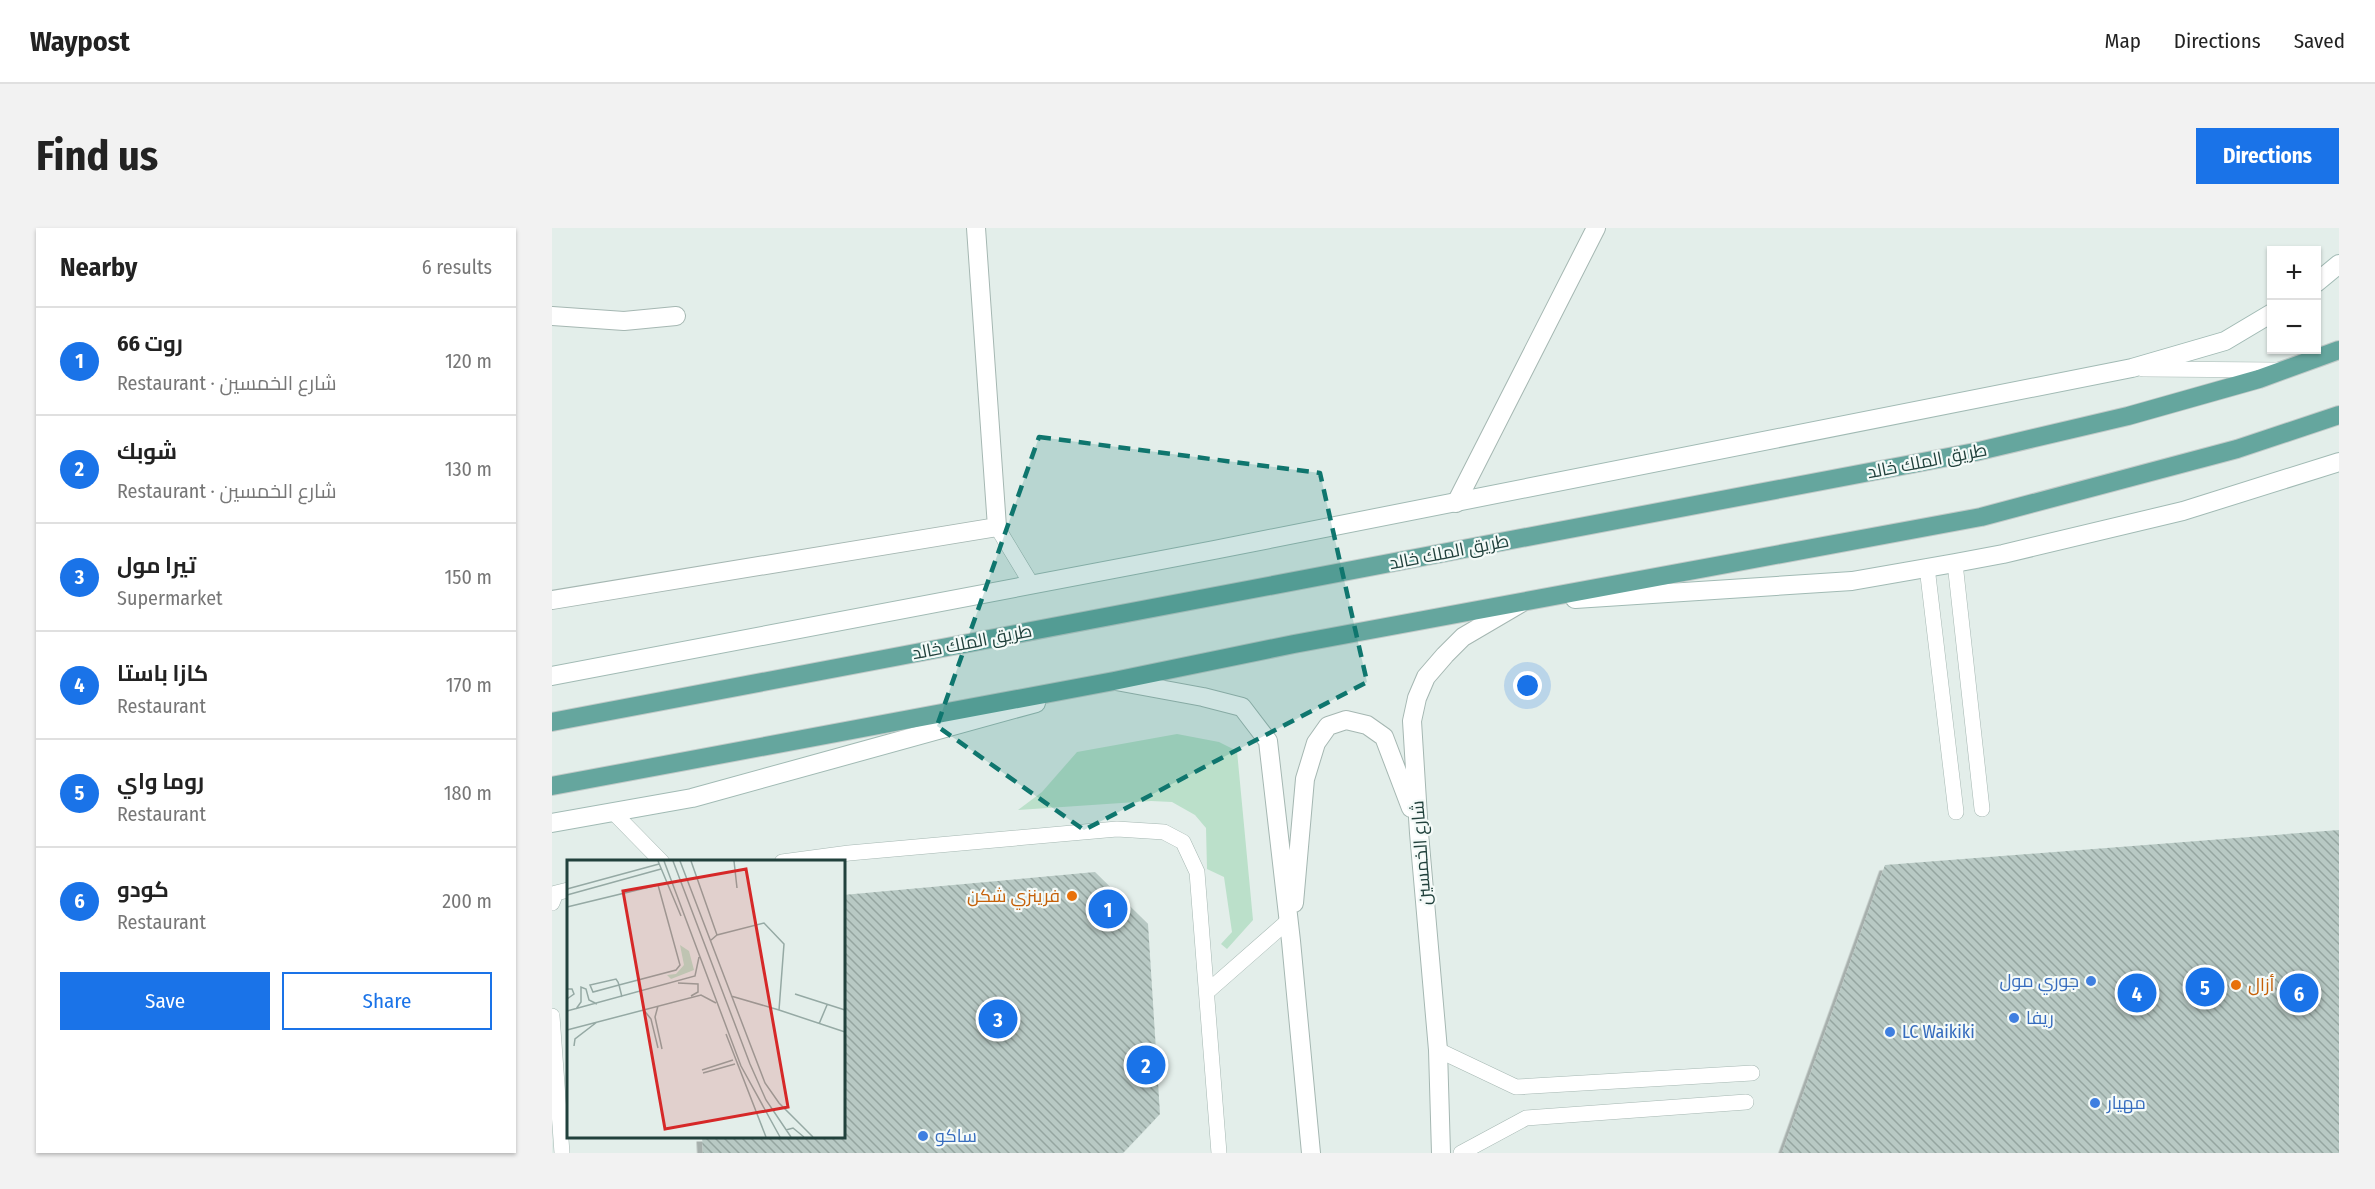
<!DOCTYPE html>
<html lang="en">
<head>
<meta charset="utf-8">
<style>
  body { margin:0; font-family:"Fira Sans Condensed",Cairo,sans-serif; background:#f2f2f2; color:#222 }
  .controls { position:absolute; right:18px; top:18px; display:grid; overflow:hidden; border-radius:0px; box-shadow:0 2px 4px #0004 }
  .controls button { width:54px; height:54px; display:grid; place-items:center; padding:0; border:0; border-bottom:2px solid #e0e0e0; background:#fff; color:#222; font:30px sans-serif }
  .you { position:absolute; left:976px; top:458px; width:21px; height:21px; margin:-15px; border:4px solid #fff; border-radius:50%; background:#1a73e8; box-shadow:0 0 0 9px #1a73e833 }
  .badge { display:grid; place-items:center; width:39px; height:39px; border-radius:50%; background:#1a73e8; color:#fff; font-size:20px; font-weight:700 }
  .pin { position:absolute; translate:-50% -50%; border:3px solid #fff; box-shadow:0 2px 6px #0006 }
  .list { margin:0; padding:0; list-style:none }
  h2 { display:flex; justify-content:space-between; align-items:center; height:78px; margin:0; padding:0 24px; font-size:26px }
  h2 small { font-size:20px; font-weight:400; color:#767676 }
  .list li { display:grid; grid-template-columns:39px 1fr auto; gap:18px; align-items:center; box-sizing:border-box; height:108px; padding:0 24px; border-top:2px solid #e0e0e0 }
  .list b { display:block; font-size:22px; white-space:nowrap }
  .list p { margin:0; font-size:20px; white-space:nowrap; color:#767676 }
  .list em { font-size:20px; font-style:normal; color:#767676 }
  .actions { display:flex; gap:12px; padding:18px 24px }
  .actions a { flex:1; padding:14px 0; border:2px solid #1a73e8; border-radius:0px; text-align:center; font-size:21px; color:#1a73e8 }
  .actions .main { background:#1a73e8; color:#fff }
  .map { position:relative; flex:none; width:1787px; height:925px; overflow:hidden; border-radius:0px }
  header { display:flex; align-items:center; gap:36px; box-sizing:border-box; height:84px; padding:0 30px; background:#fff; border-bottom:2px solid #e0e0e0 }
  header strong { font-size:28px }
  nav { display:flex; gap:33px; margin-inline-start:auto; font-size:21px }
  .intro { display:flex; align-items:center; justify-content:space-between; box-sizing:border-box; height:144px; padding:0 36px }
  h1 { margin:0; font-size:42px }
  .button { padding:15px 27px; border-radius:0px; background:#1a73e8; color:#fff; font-size:21px; font-weight:700 }
  main { display:flex; gap:36px; padding:0 36px }
  aside { flex:1; background:#fff; border-radius:0px; box-shadow:0 2px 4px #0004 }
  .map>svg:first-child { display:block }
  .grass { fill:#bbe0ca }
  .building { fill:url(#building-back-hatch); filter:url(#shadow) }
  .lines { fill:none; stroke-linecap:round; stroke-linejoin:round }
  .service-casing { stroke:#a5b7b2; stroke-width:16 }
  .minor-casing { stroke:#a5b7b2; stroke-width:20 }
  .tertiary-casing { stroke:#a5b7b2; stroke-width:20 }
  .secondary-casing { stroke:#a1bab4; stroke-width:20 }
  .primary-casing { stroke:#c1cac8; stroke-width:20 }
  .service { stroke:#fff; stroke-width:15 }
  .minor { stroke:#fff; stroke-width:18 }
  .tertiary { stroke:#fff; stroke-width:18 }
  .secondary { stroke:#fff; stroke-width:18 }
  .primary { stroke:#65a69e; stroke-width:18 }
  .marked { fill:#0f766e; fill-opacity:0.2; stroke:#0f766e; stroke-width:4.5; stroke-dasharray:12 8; stroke-linejoin:round }
  .food-dot { fill:#e8710a; stroke:#f4faf8; stroke-width:2 }
  .shop-dot { fill:#3f7fe0; stroke:#f4faf8; stroke-width:2 }
  .labels { text-anchor:middle; stroke-width:4.5; stroke-linejoin:round; paint-order:stroke }
  .street-label { font-size:18px; fill:#21413c; stroke:#f4faf8 }
  .food-label { font-size:18px; fill:#c56008; stroke:#f4faf8; text-anchor:end }
  .shop-label { font-size:18px; fill:#366cbe; stroke:#f4faf8; text-anchor:start }
  .inset-road { fill:none; stroke:#95a9a4; stroke-width:1.5 }
  .view { fill:#d62828; fill-opacity:0.15; stroke:#d62828; stroke-width:3 }
  .inset-edge { fill:none; stroke:#21413c; stroke-width:3 }
</style>
</head>
<body>
<header>
<strong>Waypost</strong>
<nav><a>Map</a><a>Directions</a><a>Saved</a></nav>
</header>
<div class="intro"><h1>Find us</h1><a class="button">Directions</a></div>
<main>
<aside>
<h2>Nearby<small>6 results</small></h2>
<ul class="list">
<li><span class="badge">1</span><div><b>روت 66</b><p>Restaurant · شارع الخمسين</p></div><em>120 m</em></li>
<li><span class="badge">2</span><div><b>شوبك</b><p>Restaurant · شارع الخمسين</p></div><em>130 m</em></li>
<li><span class="badge">3</span><div><b>تيرا مول</b><p>Supermarket</p></div><em>150 m</em></li>
<li><span class="badge">4</span><div><b>كازا باستا</b><p>Restaurant</p></div><em>170 m</em></li>
<li><span class="badge">5</span><div><b>روما واي</b><p>Restaurant</p></div><em>180 m</em></li>
<li><span class="badge">6</span><div><b>كودو</b><p>Restaurant</p></div><em>200 m</em></li>
</ul>
<div class="actions"><a class="main">Save</a><a>Share</a></div>
</aside>
<div class="map">
<svg width="1787" height="925" viewBox="0 0 1787 925">
  <defs>
    <pattern id="building-back-hatch" width="6" height="6" patternUnits="userSpaceOnUse" patternTransform="scale(1.5)"><rect width="6" height="6" fill="#b8c9c4"/><path d="M-1 5l2 2M0 0l6 6M5-1l2 2" fill="none" stroke="#95a5a0"/></pattern>
    <filter id="shadow"><feDropShadow dx="-5.5" dy="5.5" stdDeviation="0" flood-color="#0004"/></filter>
  </defs>
  <rect width="100%" height="100%" fill="#e3eeea"/>
  <path class="grass" d="M625,506L667,514L685,523L701,692L675,721L669,716L680,704L672,649L655,641L654,600L643,587L620,574L599,573L466,582L490,564L525,524Z"/>
  <path class="building" d="M1787,602V925H1230L1333,637Z
    M543,644L596,696L608,886L571,925H151L150,908H291V667Z"/>
  <g class="lines">
    <defs>
      <path id="service" d="M1591,141L1726,142
        M445,299L480,357
        M1403,335L1430,581
        M1375,339L1404,584
        M61,584L110,634
        M230,634L297,625L565,601L612,604L631,614L645,644L667,925
        M0,675L4,665L16,662
        M655,764L737,692
        M0,788L10,925
        M886,822L964,859L1200,845
        M909,925L974,890L1194,874"/>
      <path id="minor" d="M0,88L72,93L124,88
        M904,275L1044,0
        M0,372L445,299L424,0"/>
      <path id="tertiary" d="M564,453L651,469L690,479L716,513L739,713L759,925
        M742,675L753,551L764,515L776,498L794,492L815,497L832,509L859,580
        M889,925L886,822L867,605L860,493L865,470L874,449L893,427L911,409L969,375"/>
      <path id="secondary" d="M1764,55L1787,36
        M1023,371L1300,353L1403,335L1451,326L1631,283L1787,234
        M0,448L662,322L1580,140L1673,113L1720,85
        M0,595L140,570L484,475"/>
      <path id="primary" d="M0,494L1423,224L1576,188L1707,151L1787,122
        M0,558L562,453L742,416L1429,289L1685,221L1787,187"/>
    </defs>
    <use href="#service" class="service-casing"/>
    <use href="#minor" class="minor-casing"/>
    <use href="#tertiary" class="tertiary-casing"/>
    <use href="#secondary" class="secondary-casing"/>
    <use href="#primary" class="primary-casing"/>
    <use href="#service" class="service"/>
    <use href="#minor" class="minor"/>
    <use href="#tertiary" class="tertiary"/>
    <use href="#secondary" class="secondary"/>
    <use href="#primary" class="primary"/>
  </g>
  <path class="marked" d="M487,209L768,245L815,454L532,602L385,498Z"/>
  <g class="food-dot">
    <circle cx="520" cy="668" r="6"/>
    <circle cx="1684" cy="757" r="6"/>
  </g>
  <g class="shop-dot">
    <circle cx="1539" cy="753" r="6"/>
    <circle cx="1462" cy="790" r="6"/>
    <circle cx="1338" cy="804" r="6"/>
    <circle cx="1543" cy="875" r="6"/>
    <circle cx="371" cy="908" r="6"/>
  </g>
  <g class="labels">
    <g class="street-label">
      <text transform="translate(1375 233) rotate(-11)" y="6">طريق الملك خالد</text>
      <text transform="translate(897 324) rotate(-11)" y="6">طريق الملك خالد</text>
      <text transform="translate(420 414) rotate(-11)" y="6">طريق الملك خالد</text>
      <text transform="translate(869 625) rotate(-94)" y="6">شارع الخمسين</text>
    </g>
    <g class="food-label">
      <text x="508" y="674">فرينزي شكن</text>
      <text x="1696" y="763" text-anchor="start">أزال</text>
    </g>
    <g class="shop-label">
      <text x="1527" y="759" text-anchor="end">جوري مول</text>
      <text x="1474" y="796">ريفا</text>
      <text x="1350" y="810">LC Waikiki</text>
      <text x="1555" y="881">مهيار</text>
      <text x="383" y="914">ساكو</text>
    </g>
  </g>
  <g transform="translate(15 632)">
    <rect width="278" height="278" fill="#e3eeea"/>
    <path d="M113,85L122,91L127,110L104,119L100,115L109,114L117,105Z" fill="#bbe0ca"/>
    <path class="inset-road" d="M91,1L114,56M97,1L174,206L213,277M106,1L183,204L199,240L224,277M113,1L198,223L212,243L246,277M124,1L150,75M167,1L170,28M0,29L92,4M0,35L94,9M0,47L91,25L113,105L109,110L52,125L26,132L23,125L49,119L51,122L52,125L55,137M143,81L150,75L197,63L217,84L212,150L164,136M111,123L131,124V132L124,136M0,129H5L7,134L0,139M228,134L278,150M91,146L88,157L95,189M9,149L14,142V127L19,129L22,140L30,144M76,149L84,159L91,188M212,150L278,172M0,151L128,116L132,97M252,164L260,145M0,170L134,135L149,143M159,174L199,277M7,186L8,179L30,162M135,210L166,200M136,213L168,204M219,270L226,268L237,277"/>
    <path class="view" d="M179,9L221,247L98,269L56,31Z"/>
    <rect width="278" height="278" class="inset-edge"/>
  </g>
</svg>
<div class="controls">
<button>+</button>
<button>−</button>
</div>
<div class="you"></div>
<div class="pin badge" style="left:556px;top:681px">1</div>
<div class="pin badge" style="left:594px;top:837px">2</div>
<div class="pin badge" style="left:446px;top:791px">3</div>
<div class="pin badge" style="left:1585px;top:765px">4</div>
<div class="pin badge" style="left:1653px;top:759px">5</div>
<div class="pin badge" style="left:1747px;top:765px">6</div>
</div>
</main>
</body>
</html>
